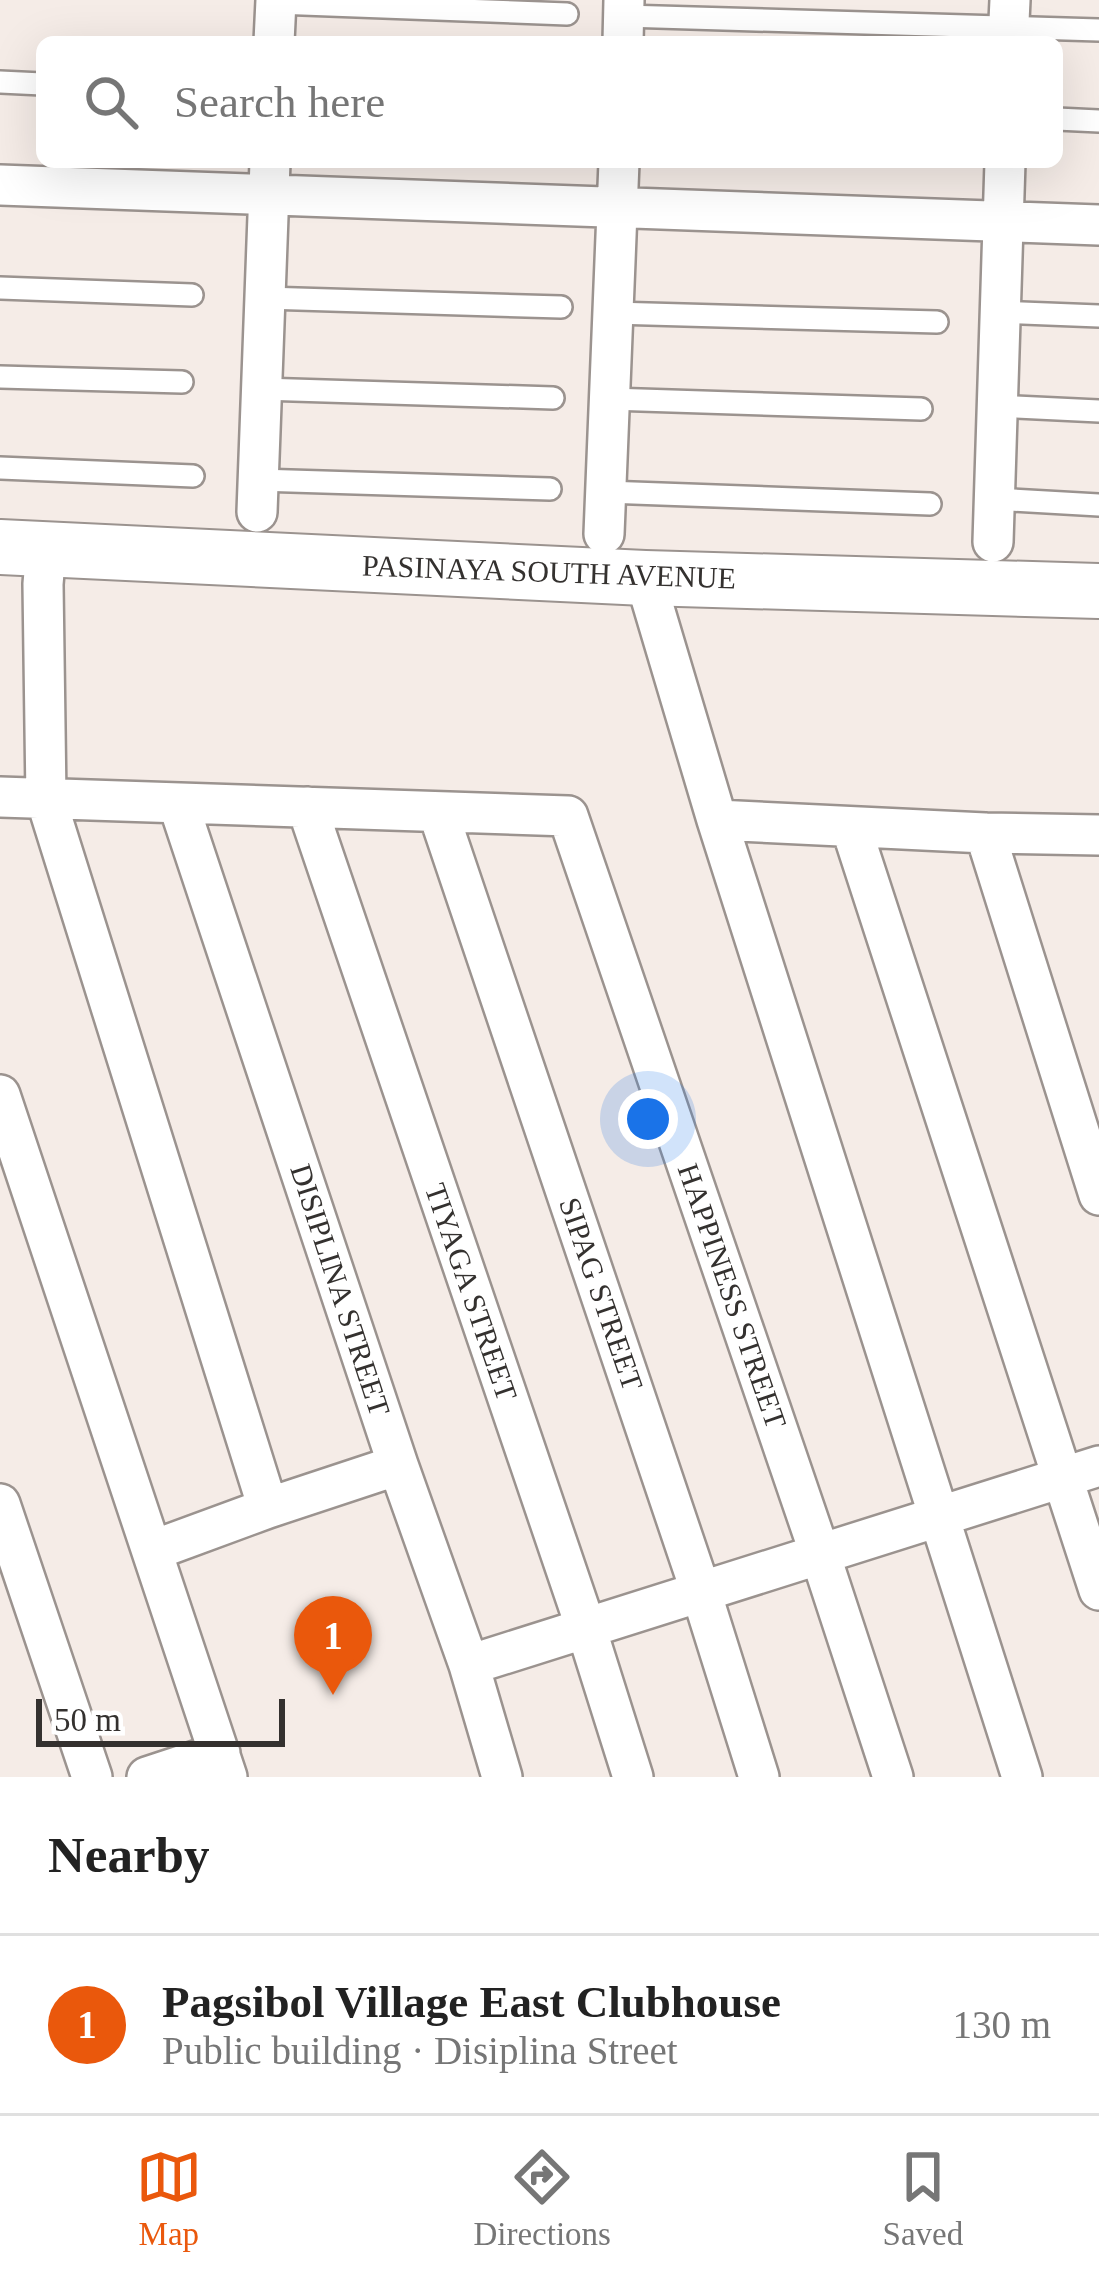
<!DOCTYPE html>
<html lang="en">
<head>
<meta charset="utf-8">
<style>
  body { margin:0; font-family:"Times New Roman",serif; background:#f2f2f2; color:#222 }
  .scale { position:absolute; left:36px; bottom:30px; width:249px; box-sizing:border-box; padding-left:12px; border:6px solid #34312f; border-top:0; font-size:33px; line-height:42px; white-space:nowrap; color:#34312f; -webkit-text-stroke:9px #fff; paint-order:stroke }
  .you { position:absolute; left:648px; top:1119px; width:42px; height:42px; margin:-30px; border:9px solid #fff; border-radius:50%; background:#1a73e8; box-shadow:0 0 0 18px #1a73e833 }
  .badge { display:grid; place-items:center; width:78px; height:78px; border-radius:50%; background:#ea580c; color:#fff; font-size:39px; font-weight:700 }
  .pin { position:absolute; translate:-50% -99px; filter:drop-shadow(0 3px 6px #0008) }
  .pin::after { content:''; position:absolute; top:63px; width:42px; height:36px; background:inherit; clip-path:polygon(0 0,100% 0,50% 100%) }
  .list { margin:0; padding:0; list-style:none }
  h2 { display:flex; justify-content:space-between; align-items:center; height:156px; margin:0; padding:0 48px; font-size:51px }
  h2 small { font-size:39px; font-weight:400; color:#767676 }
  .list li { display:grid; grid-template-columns:78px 1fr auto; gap:36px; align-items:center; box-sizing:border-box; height:180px; padding:0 48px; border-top:3px solid #e0e0e0 }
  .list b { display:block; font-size:45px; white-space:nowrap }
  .list p { margin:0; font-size:39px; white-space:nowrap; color:#767676 }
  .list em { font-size:39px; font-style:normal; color:#767676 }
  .icon { flex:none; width:66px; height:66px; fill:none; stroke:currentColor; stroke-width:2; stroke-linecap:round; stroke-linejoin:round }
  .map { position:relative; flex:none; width:1099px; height:1777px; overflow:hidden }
  .search { position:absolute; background:#fff; box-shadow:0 12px 48px #0002; left:36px; right:36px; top:36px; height:132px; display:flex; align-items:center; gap:30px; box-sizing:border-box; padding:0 42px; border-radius:18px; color:#767676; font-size:45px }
  .sheet { height:336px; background:#fff }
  nav { display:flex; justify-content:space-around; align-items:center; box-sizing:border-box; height:168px; border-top:3px solid #e0e0e0; background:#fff; font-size:33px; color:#767676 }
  nav a { display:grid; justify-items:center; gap:6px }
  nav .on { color:#ea580c }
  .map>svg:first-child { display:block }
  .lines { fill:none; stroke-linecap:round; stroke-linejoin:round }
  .lane-casing { stroke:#9b938f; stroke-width:26 }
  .street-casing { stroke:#9b938f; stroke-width:44 }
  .secondary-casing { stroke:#9b938f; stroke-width:58 }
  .lane { stroke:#fff; stroke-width:21 }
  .street { stroke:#fff; stroke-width:39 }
  .secondary { stroke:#fff; stroke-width:54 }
  .labels { text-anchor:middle; stroke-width:12; stroke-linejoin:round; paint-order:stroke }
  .street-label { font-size:30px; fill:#34312f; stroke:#fff }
</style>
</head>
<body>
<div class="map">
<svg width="1099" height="1777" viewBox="0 0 1099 1777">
  <rect width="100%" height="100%" fill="#f5ece7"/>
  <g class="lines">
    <defs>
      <path id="lane" d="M276,3L567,14
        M624,16L1099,30
        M0,82L42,84
        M1057,119L1099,121
        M0,288L192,295
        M265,298L561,307
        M1000,312L1099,316
        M613,313L937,322
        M0,377L182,382
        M261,389L553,398
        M610,399L921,409
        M997,406L1099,411
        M0,468L193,476
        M258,480L550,489
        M606,492L930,504
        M994,499L1099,505"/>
      <path id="street" d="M274,42L276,0
        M623,42L624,0
        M1008,42L1010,0
        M0,185L1099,225
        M257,512L270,162
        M604,534L619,162
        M993,542L1005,162
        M46,549L43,584L46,799L268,1508
        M645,578L717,820L1022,1777
        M0,797L568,816L820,1554L893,1777
        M178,803L398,1465L469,1665L502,1777
        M307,807L586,1628L633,1777
        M438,812L701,1592L759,1777
        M717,820L985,833L1099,835
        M851,827L1099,1590
        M985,833L1099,1195
        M0,1095L227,1777
        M0,1504L92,1777
        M154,1550L268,1508L398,1465
        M469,1665L1099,1466
        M147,1777L220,1753"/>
      <path id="secondary" d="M0,547L645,578L1099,591"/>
    </defs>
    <use href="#lane" class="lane-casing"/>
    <use href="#street" class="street-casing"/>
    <use href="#secondary" class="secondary-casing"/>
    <use href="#lane" class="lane"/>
    <use href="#street" class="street"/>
    <use href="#secondary" class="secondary"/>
  </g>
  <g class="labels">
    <g class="street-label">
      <text transform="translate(549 572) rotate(2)" y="10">PASINAYA SOUTH AVENUE</text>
      <text transform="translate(340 1290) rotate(72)" y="10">DISIPLINA STREET</text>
      <text transform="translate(471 1292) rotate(71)" y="10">TIYAGA STREET</text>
      <text transform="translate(601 1294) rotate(71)" y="10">SIPAG STREET</text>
      <text transform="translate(732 1296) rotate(71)" y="10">HAPPINESS STREET</text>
    </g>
  </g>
</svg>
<div class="scale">50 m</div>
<div class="you"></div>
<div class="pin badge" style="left:333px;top:1695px">1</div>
<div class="search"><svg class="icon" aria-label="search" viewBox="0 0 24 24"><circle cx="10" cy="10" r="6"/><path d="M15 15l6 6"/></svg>Search here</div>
</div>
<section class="sheet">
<h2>Nearby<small></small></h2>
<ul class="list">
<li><span class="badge">1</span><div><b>Pagsibol Village East Clubhouse</b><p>Public building · Disiplina Street</p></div><em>130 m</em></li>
</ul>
</section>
<nav>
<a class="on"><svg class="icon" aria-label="map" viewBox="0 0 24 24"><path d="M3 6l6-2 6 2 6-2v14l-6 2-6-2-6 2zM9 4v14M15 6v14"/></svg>Map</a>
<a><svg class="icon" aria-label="directions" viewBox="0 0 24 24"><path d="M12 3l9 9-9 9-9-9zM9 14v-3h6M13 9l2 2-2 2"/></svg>Directions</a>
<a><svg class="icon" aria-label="saved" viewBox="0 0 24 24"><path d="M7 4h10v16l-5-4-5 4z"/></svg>Saved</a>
</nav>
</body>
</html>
